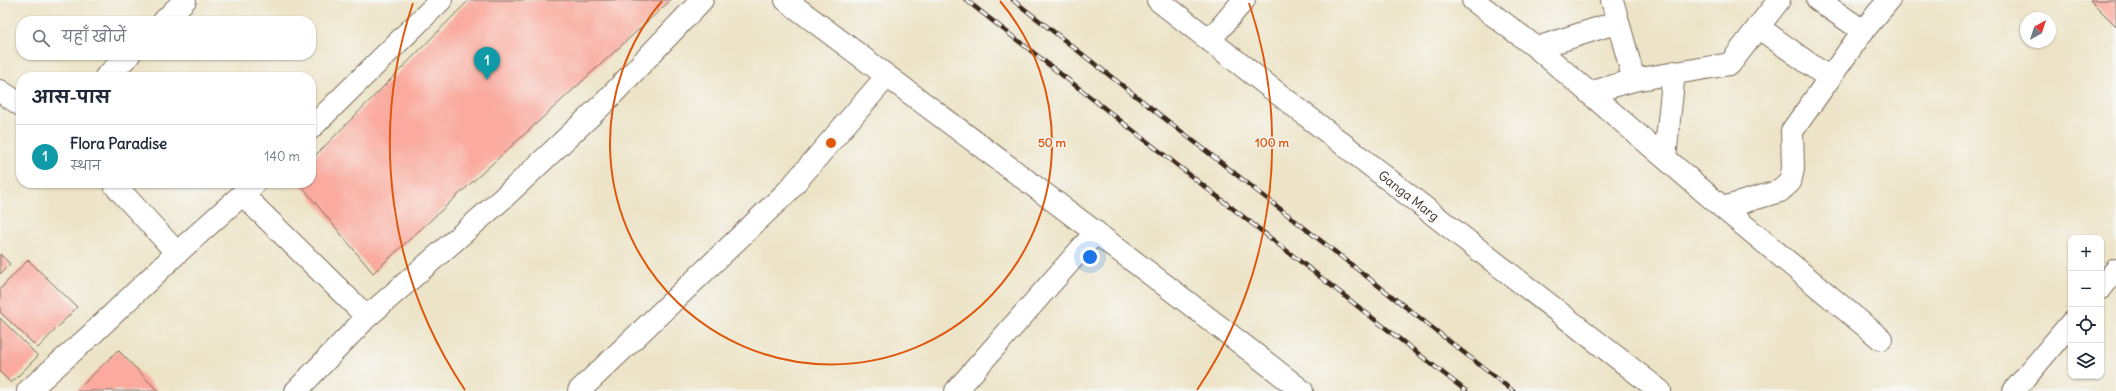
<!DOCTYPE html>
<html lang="hi">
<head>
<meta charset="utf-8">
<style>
  body { margin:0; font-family:Delius,"Playpen Sans Deva",sans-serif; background:#f6f6f7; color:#1f2937 }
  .controls { position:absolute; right:12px; bottom:12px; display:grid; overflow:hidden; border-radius:8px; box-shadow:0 1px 3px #0004 }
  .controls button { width:36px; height:36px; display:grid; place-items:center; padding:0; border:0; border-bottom:1px solid #e0e1e3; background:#fff; color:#1f2937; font:20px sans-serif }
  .compass { position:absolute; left:2020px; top:12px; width:36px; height:36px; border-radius:50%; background:#fff; box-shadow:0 1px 3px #0004; rotate:39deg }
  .you { position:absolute; left:1090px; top:257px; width:14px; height:14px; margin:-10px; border:3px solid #fff; border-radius:50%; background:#1a73e8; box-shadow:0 0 0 6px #1a73e833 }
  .badge { display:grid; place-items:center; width:26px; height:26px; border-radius:50%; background:#1f6fb2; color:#fff; font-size:13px; font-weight:700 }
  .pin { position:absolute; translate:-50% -33px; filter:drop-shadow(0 1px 2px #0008) }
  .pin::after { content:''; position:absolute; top:21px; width:14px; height:12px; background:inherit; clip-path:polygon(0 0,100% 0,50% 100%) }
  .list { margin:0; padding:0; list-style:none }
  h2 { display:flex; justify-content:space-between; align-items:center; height:52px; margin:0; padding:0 16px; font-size:17px }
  h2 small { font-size:13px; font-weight:400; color:#747a83 }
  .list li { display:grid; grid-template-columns:26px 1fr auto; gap:12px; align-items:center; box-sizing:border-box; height:64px; padding:0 16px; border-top:1px solid #e0e1e3 }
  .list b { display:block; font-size:15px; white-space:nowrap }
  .list p { margin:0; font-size:13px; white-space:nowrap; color:#747a83 }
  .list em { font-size:13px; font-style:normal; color:#747a83 }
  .icon { flex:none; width:22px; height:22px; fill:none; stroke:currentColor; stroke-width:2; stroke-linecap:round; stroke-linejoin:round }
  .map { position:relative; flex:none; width:2116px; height:391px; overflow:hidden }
  .search { position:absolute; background:#fff; box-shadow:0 1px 3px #0004; left:16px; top:16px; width:300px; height:44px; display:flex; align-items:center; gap:10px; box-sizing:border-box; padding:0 14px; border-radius:16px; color:#747a83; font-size:15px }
  .panel { position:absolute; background:#fff; box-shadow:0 1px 3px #0004; left:16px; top:72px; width:300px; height:116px; border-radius:16px }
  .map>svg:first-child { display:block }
  .building { fill:#faaa9e }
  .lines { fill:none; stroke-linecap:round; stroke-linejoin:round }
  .minor-casing { stroke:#796b5a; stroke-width:24 }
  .major-casing { stroke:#796b5a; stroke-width:24 }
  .minor { stroke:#fff; stroke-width:22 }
  .major { stroke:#fff; stroke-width:22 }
  .rail-casing { stroke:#3b2a1e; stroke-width:4.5 }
  .rail { stroke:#f6f6f2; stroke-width:3; stroke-dasharray:9; stroke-linecap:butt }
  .ring { fill:none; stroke:#df570d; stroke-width:2 }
  .labels { text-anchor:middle; stroke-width:3; stroke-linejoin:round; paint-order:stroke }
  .street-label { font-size:13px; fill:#3b2a1e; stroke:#f6f6f2 }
  .centre { fill:#df570d; stroke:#f6f6f2; stroke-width:2 }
  .ring-label { font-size:12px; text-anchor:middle; font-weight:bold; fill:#df570d; stroke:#f6f6f2; stroke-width:3; stroke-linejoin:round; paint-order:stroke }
</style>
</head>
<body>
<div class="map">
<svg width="2116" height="391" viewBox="0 0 2116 391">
  <rect width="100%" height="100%" fill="#f6f6f2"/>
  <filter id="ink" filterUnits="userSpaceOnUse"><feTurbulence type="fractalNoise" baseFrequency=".025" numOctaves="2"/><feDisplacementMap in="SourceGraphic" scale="8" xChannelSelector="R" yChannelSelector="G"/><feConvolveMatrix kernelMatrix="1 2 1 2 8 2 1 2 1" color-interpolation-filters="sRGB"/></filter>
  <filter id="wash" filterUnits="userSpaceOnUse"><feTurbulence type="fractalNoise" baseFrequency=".012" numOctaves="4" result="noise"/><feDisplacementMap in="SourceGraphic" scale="16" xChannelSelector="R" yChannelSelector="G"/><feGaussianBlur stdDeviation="0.9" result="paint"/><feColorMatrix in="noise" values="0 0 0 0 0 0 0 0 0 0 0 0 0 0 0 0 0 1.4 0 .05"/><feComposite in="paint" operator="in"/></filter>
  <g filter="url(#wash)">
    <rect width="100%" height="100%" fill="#ede4c8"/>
    <g id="blocks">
      <path class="building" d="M469,0H671L373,273L299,183H311V160Z
        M2090,0H2116V26Z
        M0,254L10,264L0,274Z
        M28,260L77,307L38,348L0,312V289Z
        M0,318L38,356L11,383L0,372Z
        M118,350L158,391H76Z"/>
    </g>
  </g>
  <g filter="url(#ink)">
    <use href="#blocks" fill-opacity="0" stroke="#796b5a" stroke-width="1"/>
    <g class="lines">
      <defs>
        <path id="minor" d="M786,0C958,130 1132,257 1302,391
          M1473,0L1537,48L1723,208L1881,339
          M1612,0L1634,80L1730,64L1779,0
          M1818,0L1863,31
          M164,21L185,0
          M1758,27L1829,78
          M1210,40L1244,0
          M1537,48L1618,22
          M106,77L129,55
          M0,91L21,105
          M1589,93L1634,80
          M311,128L441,0
          M1665,158L1674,72
          M113,183L177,253
          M243,195L367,317
          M1723,208L1780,191L1790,182L1793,169L1792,131L1863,31L1889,0
          M28,391L91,335L177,253L255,183
          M296,391L367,317L501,200L605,102L702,0
          M579,391L787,192L887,76
          M956,391L1096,232"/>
        <g id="major">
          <path id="s1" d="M1158,0L1660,391"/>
          <path d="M2101,288L2116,270"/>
          <path d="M2014,391L2071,323"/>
        </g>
      </defs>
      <use href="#minor" class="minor-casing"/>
      <use href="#major" class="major-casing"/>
      <use href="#minor" class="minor"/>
      <use href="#major" class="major"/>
      <defs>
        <path id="rail" d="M966,0L1466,391
          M1013,0L1513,391"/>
      </defs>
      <use href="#rail" class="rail-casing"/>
      <use href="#rail" class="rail"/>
    </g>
  </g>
  <g class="ring">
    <path d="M1000 1A221 221 0 1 1 662 1"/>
    <path d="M465 390A441 441 0 0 1 413 3M1249 3A441 441 0 0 1 1197 390"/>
  </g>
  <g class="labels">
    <g class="street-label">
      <text dy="5" stroke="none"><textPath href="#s1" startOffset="318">Ganga Marg</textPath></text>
    </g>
  </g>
  <circle cx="831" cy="143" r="6" class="centre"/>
  <g class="ring-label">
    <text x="1052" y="147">50 m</text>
    <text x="1272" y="147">100 m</text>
  </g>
</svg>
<div class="controls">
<button>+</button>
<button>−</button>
<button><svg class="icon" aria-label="locate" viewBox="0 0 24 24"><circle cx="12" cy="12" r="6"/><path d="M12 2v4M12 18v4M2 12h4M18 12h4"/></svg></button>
<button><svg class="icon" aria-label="layers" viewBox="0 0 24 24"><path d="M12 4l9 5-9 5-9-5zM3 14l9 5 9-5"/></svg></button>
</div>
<svg class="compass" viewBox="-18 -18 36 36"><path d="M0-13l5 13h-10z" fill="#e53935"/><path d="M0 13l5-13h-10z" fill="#747a83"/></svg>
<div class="you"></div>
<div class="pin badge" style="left:487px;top:80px;background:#0f9aa8">1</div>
<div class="search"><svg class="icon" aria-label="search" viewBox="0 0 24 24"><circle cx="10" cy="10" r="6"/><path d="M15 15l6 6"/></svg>यहाँ खोजें</div>
<section class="panel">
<h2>आस-पास<small></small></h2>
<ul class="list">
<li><span class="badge" style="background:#0f9aa8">1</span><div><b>Flora Paradise</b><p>स्थान</p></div><em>140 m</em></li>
</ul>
</section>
</div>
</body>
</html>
